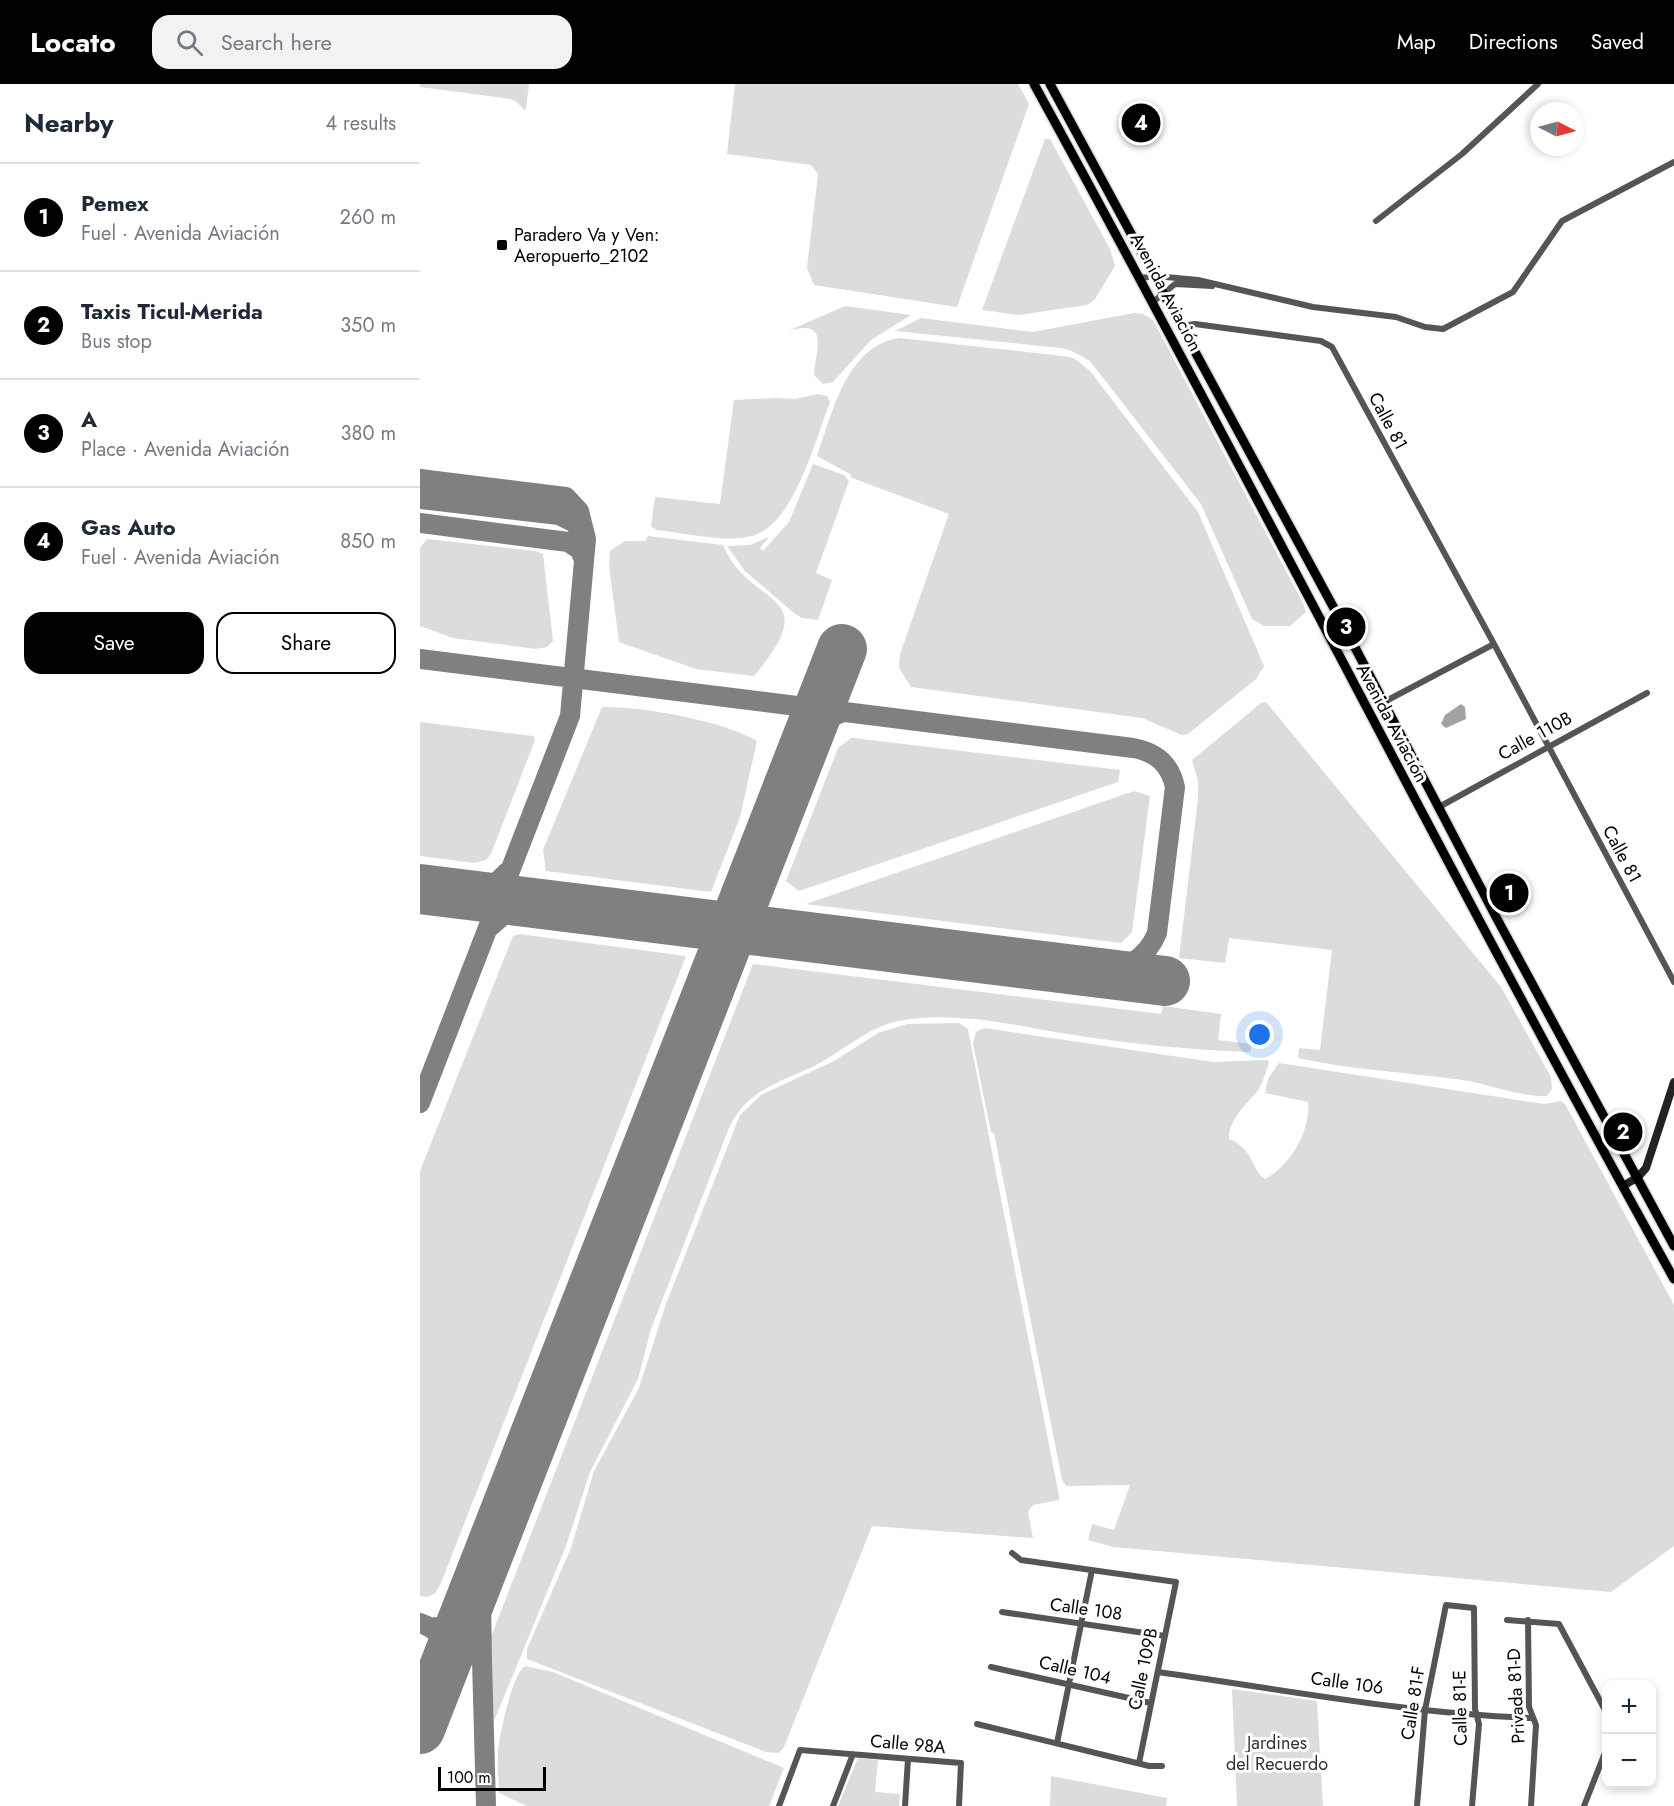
<!DOCTYPE html>
<html lang="en">
<head>
<meta charset="utf-8">
<style>
  body { margin:0; font-family:Jost,sans-serif; background:#f2f2f3; color:#1f2937 }
  .controls { position:absolute; right:18px; bottom:18px; display:grid; overflow:hidden; border-radius:12px; box-shadow:0 3px 9px #0003 }
  .controls button { width:54px; height:54px; display:grid; place-items:center; padding:0; border:0; border-bottom:2px solid #e0e1e3; background:#fff; color:#1f2937; font:30px sans-serif }
  .compass { position:absolute; left:1110px; top:18px; width:54px; height:54px; border-radius:50%; background:#fff; box-shadow:0 3px 9px #0003; rotate:96deg }
  .scale { position:absolute; left:18px; bottom:15px; width:108px; box-sizing:border-box; padding-left:6px; border:3px solid #000; border-top:0; font-size:16px; line-height:21px; white-space:nowrap; color:#000; -webkit-text-stroke:4px #fff; paint-order:stroke }
  .you { position:absolute; left:840px; top:951px; width:21px; height:21px; margin:-15px; border:4px solid #fff; border-radius:50%; background:#1a73e8; box-shadow:0 0 0 9px #1a73e833 }
  .badge { display:grid; place-items:center; width:39px; height:39px; border-radius:50%; background:#000; color:#fff; font-size:20px; font-weight:700 }
  .pin { position:absolute; translate:-50% -50%; border:3px solid #fff; box-shadow:0 2px 6px #0006 }
  .list { margin:0; padding:0; list-style:none }
  h2 { display:flex; justify-content:space-between; align-items:center; height:78px; margin:0; padding:0 24px; font-size:26px }
  h2 small { font-size:20px; font-weight:400; color:#747a83 }
  .list li { display:grid; grid-template-columns:39px 1fr auto; gap:18px; align-items:center; box-sizing:border-box; height:108px; padding:0 24px; border-top:2px solid #e0e1e3 }
  .list b { display:block; font-size:22px; white-space:nowrap }
  .list p { margin:0; font-size:20px; white-space:nowrap; color:#747a83 }
  .list em { font-size:20px; font-style:normal; color:#747a83 }
  .actions { display:flex; gap:12px; padding:18px 24px }
  .actions a { flex:1; padding:14px 0; border:2px solid #000; border-radius:18px; text-align:center; font-size:21px; color:#000 }
  .actions .main { background:#000; color:#fff }
  .icon { flex:none; width:33px; height:33px; fill:none; stroke:currentColor; stroke-width:2; stroke-linecap:round; stroke-linejoin:round }
  .map { position:relative; flex:none; width:1254px; height:1722px; overflow:hidden }
  header { display:flex; align-items:center; gap:36px; box-sizing:border-box; height:84px; padding:0 30px; background:#000; color:#fff }
  header strong { font-size:28px }
  nav { display:flex; gap:33px; margin-inline-start:auto; font-size:21px }
  .search { width:420px; height:54px; background:#f2f2f3; display:flex; align-items:center; gap:15px; box-sizing:border-box; padding:0 21px; border-radius:18px; color:#747a83; font-size:22px }
  main { display:flex }
  aside { flex:1; background:#fff }
  .map>svg:first-child { display:block }
  .green { fill:#dcdcdc }
  .water { fill:#a3a3a3 }
  .lines { fill:none; stroke-linecap:round; stroke-linejoin:round }
  .taxiway { stroke:#808080; stroke-width:20 }
  .runway { stroke:#808080; stroke-width:50 }
  .primary-casing { stroke:#dbdbdb; stroke-width:12 }
  .street { stroke:#555; stroke-width:6 }
  .secondary { stroke:#222; stroke-width:8 }
  .primary { stroke:#000; stroke-width:9 }
  .poi-dot { fill:#000; stroke:#fff; stroke-width:2 }
  .labels { text-anchor:middle; stroke-width:6; stroke-linejoin:round; paint-order:stroke }
  .poi-label { font-size:18px; fill:#000; stroke:#fff; text-anchor:start }
  .street-label { font-size:18px; fill:#000; stroke:#fff }
  .park-label { font-size:18px; fill:#333; stroke:#fff }
</style>
</head>
<body>
<header>
<strong>Locato</strong>
<div class="search"><svg class="icon" aria-label="search" viewBox="0 0 24 24"><circle cx="10" cy="10" r="6"/><path d="M15 15l6 6"/></svg>Search here</div>
<nav><a>Map</a><a>Directions</a><a>Saved</a></nav>
</header>
<main>
<aside>
<h2>Nearby<small>4 results</small></h2>
<ul class="list">
<li><span class="badge">1</span><div><b>Pemex</b><p>Fuel · Avenida Aviación</p></div><em>260 m</em></li>
<li><span class="badge">2</span><div><b>Taxis Ticul-Merida</b><p>Bus stop</p></div><em>350 m</em></li>
<li><span class="badge">3</span><div><b>A</b><p>Place · Avenida Aviación</p></div><em>380 m</em></li>
<li><span class="badge">4</span><div><b>Gas Auto</b><p>Fuel · Avenida Aviación</p></div><em>850 m</em></li>
</ul>
<div class="actions"><a class="main">Save</a><a>Share</a></div>
</aside>
<div class="map">
<svg width="1254" height="1722" viewBox="0 0 1254 1722">
  <rect width="100%" height="100%" fill="#fff"/>
  <path class="green" d="M0,0H109L106,25L104,26L97,18L91,15L0,3Z
    M315,0H598L609,20L537,223L394,201L387,184L398,90L391,81L307,70Z
    M625,55H630L690,165L695,182L675,215L667,221L598,231L562,226Z
    M425,222L491,231L451,256L413,298L403,300L394,291C396,265 410,234 368,247Z
    M714,229L723,230L733,236L883,519L886,528L870,542H844L832,535L781,420L670,277L650,266L641,264L475,247L501,234L613,248Z
    M479,254L643,272L654,274L670,287L778,428L844,582L836,595L768,650L762,651L722,634L491,603L479,584L480,570L529,430L432,394L430,390L397,372C412,330 426,262 479,254Z
    M398,310L407,312L410,318C395,356 374,441 332,452C303,459 266,449 236,446L231,442L235,413L300,420L314,316L356,314L375,315Z
    M393,380L424,391L429,397L396,489L412,496L398,536L382,534L374,529L325,487L307,462L330,461L349,453L340,464L343,467L369,438Z
    M228,452L303,461C330,526 407,505 334,592L276,585L199,558L189,482L190,467L205,457H225Z
    M7,455L116,467L123,470L133,557L127,563L116,565L33,554L0,542V464Z
    M846,618L1081,903L1131,993L1132,1005L1127,1012C1098,1013 1070,1000 1042,996C987,988 932,986 878,974L879,964L900,966L912,866L809,854L805,879L759,874L778,715V697L772,676L841,619Z
    M182,623C220,622 305,637 337,657L320,733L291,808L126,787L123,766Z
    M0,638L113,652L115,656L71,770L66,776L54,779L0,772Z
    M431,654H434L700,686L698,698L379,807L366,797L418,664Z
    M714,707L730,712L712,848L701,859L386,820Z
    M99,850L266,872L21,1499L15,1509L8,1513L0,1512V1087L93,852Z
    M333,880L741,930L743,922L801,930L798,956L832,960L830,968C771,966 712,960 654,951C596,942 537,926 478,937C446,944 420,970 390,984C357,999 326,1007 309,1044L231,1245L218,1295L170,1388L146,1462L74,1637L69,1558Z
    M539,939L548,945L639,1412V1416L613,1421L608,1428L613,1454L452,1442L364,1663L359,1669L346,1668L107,1575V1565L151,1464L174,1387L219,1304L246,1220L320,1031L341,1011L414,977L458,949L487,940Z
    M564,944L793,978L848,976L849,980C845,989 842,1003 835,1010C824,1022 808,1038 809,1055C834,1065 832,1087 845,1095C870,1082 891,1047 888,1018L845,1009L848,995L859,979L1124,1020L1141,1017L1145,1020L1254,1221V1462L1191,1508L693,1463L668,1456L672,1440L694,1446L710,1401L646,1402L642,1396L574,1049L571,1048L553,960L556,948Z
    M105,1582L133,1588L364,1684L349,1722H107L79,1709C79,1697 77,1684 78,1671C78,1655 92,1590 105,1582Z
    M812,1605L897,1617L903,1722H817Z
    M438,1674L458,1676L455,1708L480,1710L479,1722H418Z
    M631,1692L747,1714L746,1722H630Z"/>
  <path class="water" d="M1041,620L1045,623L1046,635L1026,644L1021,640L1025,631Z"/>
  <g class="lines">
    <path class="taxiway" d="M0,395L146,413L159,427L166,455L150,632L0,1019
      M0,415L139,431L155,439L163,453
      M0,439L148,458L160,466L164,476
      M0,575L713,664C736,668 750,680 755,703L737,849C726,876 704,886 677,889
      M385,658L402,637L423,628
      M44,811L70,805L87,788
      M71,842L90,825L112,819
      M0,1539C19,1546 28,1557 26,1578
      M10,1543C28,1545 37,1539 47,1524
      M62,1577L66,1722
      M26,1578C36,1563 53,1557 62,1577L61,1513L65,1478"/>
    <path class="runway" d="M0,805L745,897
      M0,1645L422,565"/>
    <defs>
      <path id="primary" d="M614,0C832,396 1034,800 1254,1195
        M630,0L929,552L1076,833L1254,1162"/>
    </defs>
    <use href="#primary" class="primary-casing"/>
    <path class="street" d="M956,137L1042,70L1118,0
      M721,194L735,192L778,196L893,223L976,233L1005,243L1023,245L1093,208L1142,137L1254,78
      M733,218L755,200L792,202
      M761,242L775,240L901,257L912,263L1074,560L1254,898
      M964,618L1074,560
      M1019,723L1227,609
      M592,1469L601,1476L756,1498L719,1679
      M582,1528L745,1552
      M1087,1536L1139,1540L1186,1628
      M1108,1536L1109,1623L1116,1641L1111,1722
      M571,1583L731,1619
      M738,1588C860,1605 990,1630 1113,1634
      M557,1640L729,1682H742
      M637,1659L672,1486
      M359,1722L380,1666L541,1679L539,1722
      M413,1722L433,1670
      M485,1722L488,1675
      M997,1722L1005,1626L1026,1521L1054,1524L1055,1625L1059,1640L1052,1722
      M1164,1722L1186,1666"/>
    <path class="secondary" d="M1203,1102L1218,1093L1226,1084L1254,998"/>
    <use href="#primary" class="primary"/>
  </g>
  <rect class="poi-dot" x="76" y="155" width="12" height="12" rx="3"/>
  <g class="labels">
    <g class="poi-label">
      <text x="94" y="157">Paradero Va y Ven:<tspan x="94" dy="21">Aeropuerto_2102</tspan></text>
    </g>
    <g class="street-label">
      <text transform="translate(746 208) rotate(62)" y="6">Avenida Aviación</text>
      <text transform="translate(968 337) rotate(62)" y="6">Calle 81</text>
      <text transform="translate(972 639) rotate(62)" y="6">Avenida Aviación</text>
      <text transform="translate(1115 652) rotate(-29)" y="6">Calle 110B</text>
      <text transform="translate(1202 770) rotate(62)" y="6">Calle 81</text>
      <text transform="translate(666 1525) rotate(8)" y="6">Calle 108</text>
      <text transform="translate(723 1585) rotate(-78)" y="6">Calle 109B</text>
      <text transform="translate(655 1586) rotate(13)" y="6">Calle 104</text>
      <text transform="translate(927 1599) rotate(8)" y="6">Calle 106</text>
      <text transform="translate(1096 1612) rotate(-93)" y="6">Privada 81-D</text>
      <text transform="translate(993 1619) rotate(-81)" y="6">Calle 81-F</text>
      <text transform="translate(1040 1624) rotate(-91)" y="6">Calle 81-E</text>
      <text transform="translate(488 1660) rotate(5)" y="6">Calle 98A</text>
    </g>
    <g class="park-label">
      <text x="857" y="1665">Jardines<tspan x="857" dy="21">del Recuerdo</tspan></text>
    </g>
  </g>
</svg>
<div class="controls">
<button>+</button>
<button>−</button>
</div>
<svg class="compass" viewBox="-18 -18 36 36"><path d="M0-13l5 13h-10z" fill="#e53935"/><path d="M0 13l5-13h-10z" fill="#747a83"/></svg>
<div class="scale">100 m</div>
<div class="you"></div>
<div class="pin badge" style="left:1089px;top:809px">1</div>
<div class="pin badge" style="left:1203px;top:1048px">2</div>
<div class="pin badge" style="left:926px;top:543px">3</div>
<div class="pin badge" style="left:721px;top:39px">4</div>
</div>
</main>
</body>
</html>
